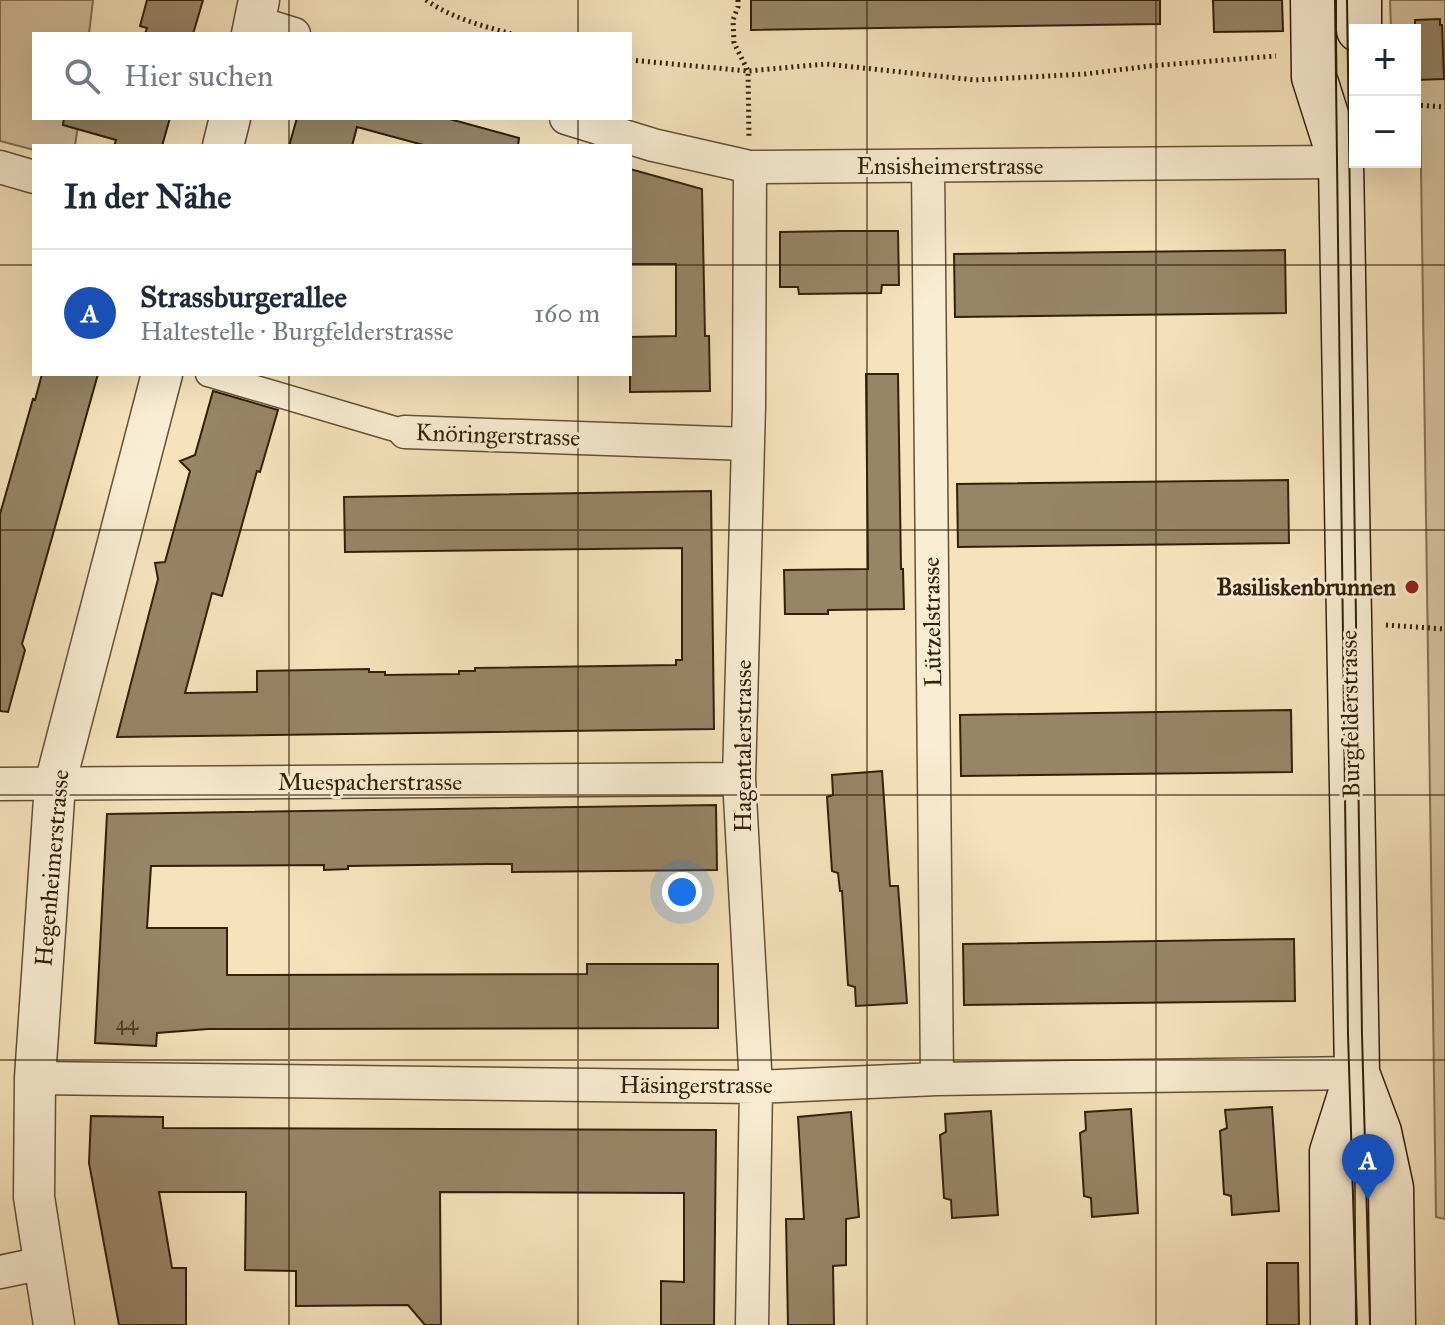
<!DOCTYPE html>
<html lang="de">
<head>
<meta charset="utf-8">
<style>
  body { margin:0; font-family:"IM FELL Great Primer",serif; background:#f6f6f7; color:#1f2937 }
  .controls { position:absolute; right:24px; top:24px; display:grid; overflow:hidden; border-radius:0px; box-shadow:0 8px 32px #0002 }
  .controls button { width:72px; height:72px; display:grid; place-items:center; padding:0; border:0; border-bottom:2px solid #e0e1e3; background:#fff; color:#1f2937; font:40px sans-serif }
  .you { position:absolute; left:682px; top:892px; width:28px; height:28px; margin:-20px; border:6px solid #fff; border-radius:50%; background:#1a73e8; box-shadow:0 0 0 12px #1a73e833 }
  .badge { display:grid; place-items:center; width:52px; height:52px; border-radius:50%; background:#8f2418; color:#fff; font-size:26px; font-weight:700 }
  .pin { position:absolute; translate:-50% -66px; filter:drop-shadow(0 2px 4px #0008) }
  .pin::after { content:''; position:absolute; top:42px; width:28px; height:24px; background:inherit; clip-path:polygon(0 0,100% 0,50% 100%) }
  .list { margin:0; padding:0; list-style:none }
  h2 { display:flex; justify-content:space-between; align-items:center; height:104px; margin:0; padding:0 32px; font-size:34px }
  h2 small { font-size:26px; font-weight:400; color:#747a83 }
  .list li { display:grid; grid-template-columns:52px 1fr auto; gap:24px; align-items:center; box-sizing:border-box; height:128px; padding:0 32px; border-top:2px solid #e0e1e3 }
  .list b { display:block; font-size:30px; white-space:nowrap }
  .list p { margin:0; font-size:26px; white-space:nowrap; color:#747a83 }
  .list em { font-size:26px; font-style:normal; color:#747a83 }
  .icon { flex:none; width:44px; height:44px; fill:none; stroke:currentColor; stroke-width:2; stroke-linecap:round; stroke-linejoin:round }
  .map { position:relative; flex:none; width:1445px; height:1325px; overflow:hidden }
  .search { position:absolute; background:#fff; box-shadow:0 8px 32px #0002; left:32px; top:32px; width:600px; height:88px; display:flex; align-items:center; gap:20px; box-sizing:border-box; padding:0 28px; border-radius:0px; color:#747a83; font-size:30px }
  .panel { position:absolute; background:#fff; box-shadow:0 8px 32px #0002; left:32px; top:144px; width:600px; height:232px; border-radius:0px }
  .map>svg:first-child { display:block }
  .green { fill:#d5c29e; stroke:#847154; stroke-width:2 }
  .building { fill:#988567; stroke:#32200a; stroke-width:2 }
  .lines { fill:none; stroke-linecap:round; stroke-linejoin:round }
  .pedestrian-casing { stroke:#635136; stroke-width:27 }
  .minor-casing { stroke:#635136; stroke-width:35 }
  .tertiary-casing { stroke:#635136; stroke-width:43 }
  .secondary-casing { stroke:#32200a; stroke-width:47 }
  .path { stroke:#32200a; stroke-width:5; stroke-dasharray:2 4; stroke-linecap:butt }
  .pedestrian { stroke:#f9edd3; stroke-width:24 }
  .minor { stroke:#f9edd3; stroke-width:32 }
  .tertiary { stroke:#f9edd3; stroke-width:40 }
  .secondary { stroke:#f9edd3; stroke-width:44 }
  .tram { stroke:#32200a; stroke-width:2 }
  .grid { fill:none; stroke:#32200a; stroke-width:2; stroke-opacity:0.55 }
  .poi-dot { fill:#8f2418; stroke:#f9edd3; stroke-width:3 }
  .labels { text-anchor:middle; stroke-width:6; stroke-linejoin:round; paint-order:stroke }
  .number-label { font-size:20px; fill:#4c3921 }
  .street-label { font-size:24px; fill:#32200a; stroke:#f9edd3 }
  .poi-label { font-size:24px; font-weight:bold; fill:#32200a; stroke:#f9edd3; text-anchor:end }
</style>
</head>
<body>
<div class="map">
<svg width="1445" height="1325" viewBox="0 0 1445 1325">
  <rect width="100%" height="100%" fill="#f6e3bc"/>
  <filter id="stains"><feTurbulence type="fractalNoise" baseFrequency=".0025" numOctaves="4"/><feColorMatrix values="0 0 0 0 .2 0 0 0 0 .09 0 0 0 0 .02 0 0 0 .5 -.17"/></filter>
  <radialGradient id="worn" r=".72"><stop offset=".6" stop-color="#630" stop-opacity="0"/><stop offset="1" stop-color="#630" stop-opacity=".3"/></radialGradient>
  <path class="green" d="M0,0H93L89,34H34V118H79L75,146H34V150L0,141Z
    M1390,0H1445V1219L1436,1217L1420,97L1415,96V30H1391Z"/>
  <path class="building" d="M147,0H203L193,34H145L147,28L140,26Z
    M751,0H1160V24L751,30Z
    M1213,0H1282L1283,31L1214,32Z
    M1440,19V25H1442L1444,79L1415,80V20Z
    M64,118H170L162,146H114L116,140L63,125Z
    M297,118H446L519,138L518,146H427L357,127L352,146H289Z
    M630,169L702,189L705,336H709L710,391L630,392V337L676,336V264H630Z
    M841,231H898L899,285H882L881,293L799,294L798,287H780V232Z
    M1285,250L1286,313L955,317L954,254Z
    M42,374H98L22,644L25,650L8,712L0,711V514L33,399L35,400Z
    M866,374H898L901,569H903L904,609L828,610V614H785L784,570L868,569Z
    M213,391L278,410L260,472L257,471L222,596L212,593L185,693L257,692V671L369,669V672H385V675L459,674V671H475V668L676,665V660H682V548L345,552L344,497L711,491L714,729L117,737L158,579L155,563L165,562L190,471L180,461L195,455Z
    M1288,480L1289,543L958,547L957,484Z
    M1291,710L1292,772L961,776L960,715Z
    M882,771L890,886H898L907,1003L856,1006L855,987L848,985L842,891H840L838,873L832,871L827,797L833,795L832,775Z
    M716,805L717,870L512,872V864H487L348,866V869L324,870V865L151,866L147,928H227V975L587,974V964H718V1028L208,1029L157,1033L156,1046L95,1043L107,814Z
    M1294,939L1295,1001L964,1005L963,944Z
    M1272,1107L1279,1211L1232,1215L1231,1196L1224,1194L1220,1131L1227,1128L1225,1110Z
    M1131,1109L1138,1213L1092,1217L1091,1198L1084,1196L1080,1133L1086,1130L1085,1112Z
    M991,1111L998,1215L952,1218L951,1200L944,1198L940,1135L946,1132L945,1114Z
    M851,1112L859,1217L846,1219V1265L833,1266L834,1325H788L786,1219H804L798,1117Z
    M91,1116L163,1117V1128L716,1130L714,1325H661V1281L684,1282V1193L440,1192L441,1325H425L408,1305L296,1306V1271L245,1270L246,1192H159L172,1268H186V1325H119L89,1163Z
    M1267,1263H1298L1299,1325H1267Z"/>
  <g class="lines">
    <defs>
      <path id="pedestrian" d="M208,374L405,432"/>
      <path id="minor" d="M255,22L294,34
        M566,118L653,145L750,167L1341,162
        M928,166L937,1079
        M0,167L34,177
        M750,167L749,406L739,779L756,1087L752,1325
        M405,432L748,444
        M0,784L739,779
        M35,1078L756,1087L937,1079L1357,1073
        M0,1272L43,1263"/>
      <path id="tertiary" d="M252,34L259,0
        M223,146L230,118
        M54,1325L34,1197L35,1078L55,784L162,374"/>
      <path id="secondary" d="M1313,0L1314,77L1341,162L1357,1073L1332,1152L1333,1325
        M1359,30V0
        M1357,1073L1379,1132L1391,1188L1393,1325"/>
    </defs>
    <use href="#pedestrian" class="pedestrian-casing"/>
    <use href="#minor" class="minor-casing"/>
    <use href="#tertiary" class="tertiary-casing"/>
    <use href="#secondary" class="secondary-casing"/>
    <path class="path" d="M426,0C451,18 483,26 512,34
      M738,0V7L733,20L734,43L748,71L749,138
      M630,60L748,71L826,64L975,80L1085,74L1149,66L1276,56
      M1415,105L1445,107
      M1386,625L1445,629"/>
    <use href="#pedestrian" class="pedestrian"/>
    <use href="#minor" class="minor"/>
    <use href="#tertiary" class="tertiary"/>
    <use href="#secondary" class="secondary"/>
    <path class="tram" d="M1335,0L1348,1034L1357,1325
      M1347,0L1362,1035L1370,1325"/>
  </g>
  <path class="grid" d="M289,0V34M578,0V34M867,0V1325M1156,0V1325M289,118V146M578,118V146M0,265H34M630,265H1445M289,374V1325M578,374V1325M0,530H1445M0,795H1445M0,1060H1445"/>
  <circle class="poi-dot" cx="1412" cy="587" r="8"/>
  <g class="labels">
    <g class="number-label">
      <text x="127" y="1030">44</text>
    </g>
    <g class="street-label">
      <text x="950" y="174">Ensisheimerstrasse</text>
      <text transform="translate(498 435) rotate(2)" y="8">Knöringerstrasse</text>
      <text transform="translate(932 622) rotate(-91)" y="8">Lützelstrasse</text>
      <text transform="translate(1350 714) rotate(-91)" y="8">Burgfelderstrasse</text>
      <text transform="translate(743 746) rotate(-90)" y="8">Hagentalerstrasse</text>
      <text x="370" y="790">Muespacherstrasse</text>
      <text transform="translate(52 868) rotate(-85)" y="8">Hegenheimerstrasse</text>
      <text x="696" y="1093">Häsingerstrasse</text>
    </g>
    <g class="poi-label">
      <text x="1396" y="595">Basiliskenbrunnen</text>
    </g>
  </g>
  <rect width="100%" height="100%" filter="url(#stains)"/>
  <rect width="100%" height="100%" fill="url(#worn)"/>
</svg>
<div class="controls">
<button>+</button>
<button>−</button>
</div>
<div class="you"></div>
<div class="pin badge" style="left:1368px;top:1200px;background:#1a4fb4">A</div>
<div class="search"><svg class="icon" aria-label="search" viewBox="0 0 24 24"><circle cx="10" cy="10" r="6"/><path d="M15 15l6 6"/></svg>Hier suchen</div>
<section class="panel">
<h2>In der Nähe<small></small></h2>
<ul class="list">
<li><span class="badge" style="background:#1a4fb4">A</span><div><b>Strassburgerallee</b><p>Haltestelle · Burgfelderstrasse</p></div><em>160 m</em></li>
</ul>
</section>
</div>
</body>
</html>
